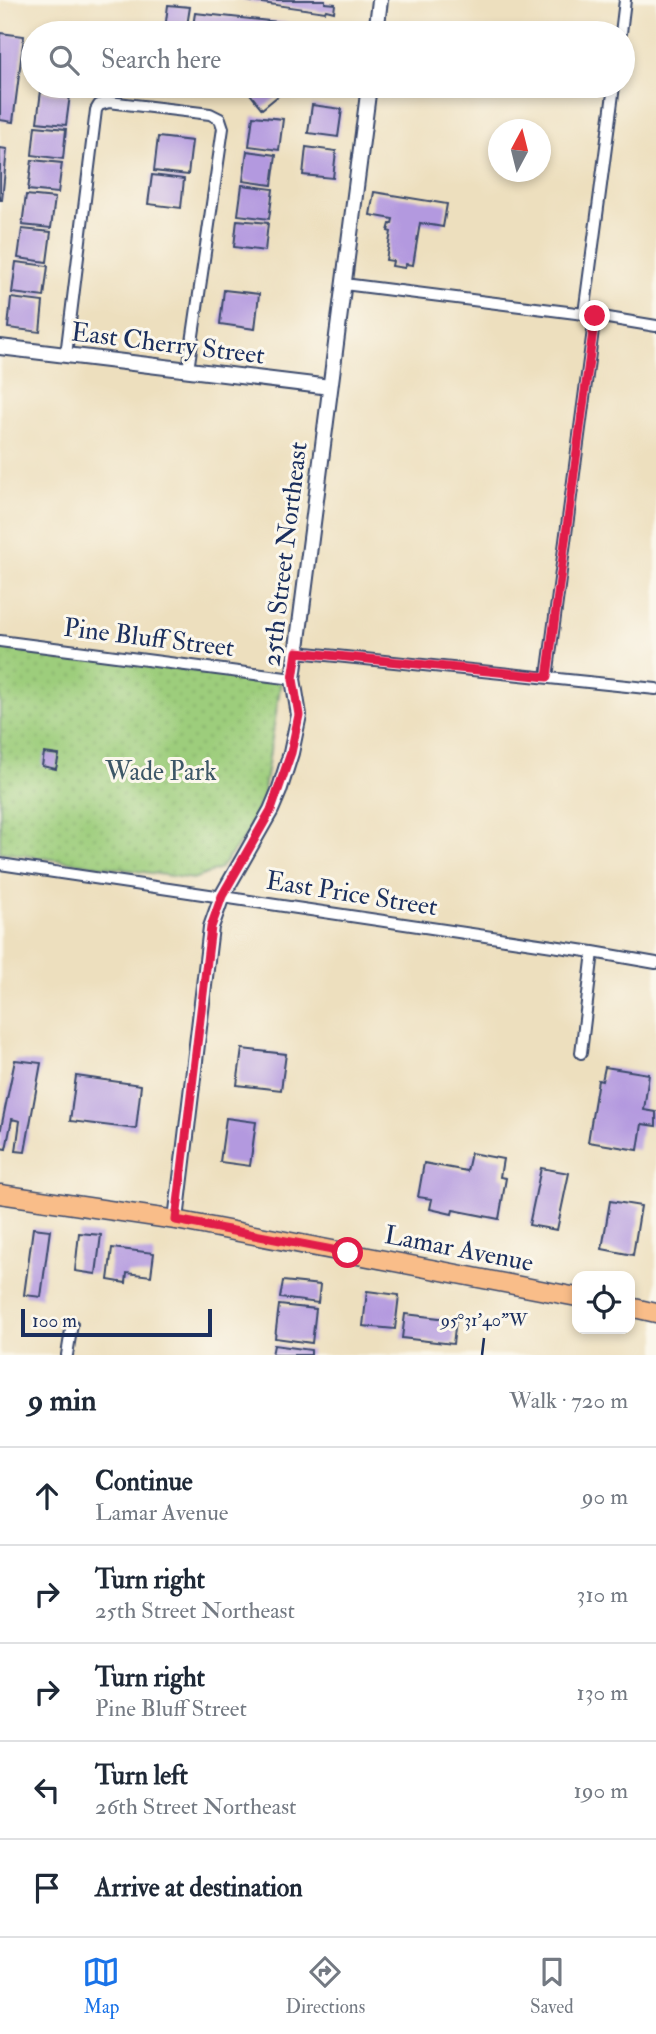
<!DOCTYPE html>
<html lang="en">
<head>
<meta charset="utf-8">
<style>
  body { margin:0; font-family:"IM FELL Double Pica",serif; background:#f2f2f3; color:#1f2937 }
  .controls { position:absolute; right:21px; bottom:21px; display:grid; overflow:hidden; border-radius:14px; box-shadow:0 4px 10px #0003 }
  .controls button { width:63px; height:63px; display:grid; place-items:center; padding:0; border:0; border-bottom:2px solid #e0e1e3; background:#fff; color:#1f2937; font:35px sans-serif }
  .compass { position:absolute; left:488px; top:119px; width:63px; height:63px; border-radius:50%; background:#fff; box-shadow:0 4px 10px #0003; rotate:7deg }
  .scale { position:absolute; left:21px; bottom:18px; width:191px; box-sizing:border-box; padding-left:7px; border:4px solid #1b2f5e; border-top:0; font-size:19px; line-height:24px; white-space:nowrap; color:#1b2f5e; -webkit-text-stroke:5px #fbf7ec; paint-order:stroke }
  .stop { position:absolute; width:21px; height:21px; margin:-16px; border:5px solid #e11d48; border-radius:50%; background:#fff }
  .stop.end { background:#e11d48; border-color:#fff; box-shadow:0 2px 7px #0008 }
  .list { margin:0; padding:0; list-style:none }
  h2 { display:flex; justify-content:space-between; align-items:center; height:91px; margin:0; padding:0 28px; font-size:30px }
  h2 small { font-size:23px; font-weight:400; color:#747a83 }
  .list li { display:grid; grid-template-columns:46px 1fr auto; gap:21px; align-items:center; box-sizing:border-box; height:98px; padding:0 28px; border-top:2px solid #e0e1e3 }
  .list b { display:block; font-size:26px; white-space:nowrap }
  .list p { margin:0; font-size:23px; white-space:nowrap; color:#747a83 }
  .list em { font-size:23px; font-style:normal; color:#747a83 }
  .icon { flex:none; width:38px; height:38px; fill:none; stroke:currentColor; stroke-width:2; stroke-linecap:round; stroke-linejoin:round }
  .map { position:relative; flex:none; width:656px; height:1355px; overflow:hidden }
  .search { position:absolute; background:#fff; box-shadow:0 4px 10px #0003; left:21px; right:21px; top:21px; height:77px; display:flex; align-items:center; gap:18px; box-sizing:border-box; padding:0 24px; border-radius:38px; color:#747a83; font-size:26px }
  .sheet { height:581px; background:#fff }
  nav { display:flex; justify-content:space-around; align-items:center; box-sizing:border-box; height:98px; border-top:2px solid #e0e1e3; background:#fff; font-size:19px; color:#747a83 }
  nav a { display:grid; justify-items:center; gap:4px }
  nav .on { color:#1a73e8 }
  .map>svg:first-child { display:block }
  .park { fill:url(#park-dots); stroke:#5c7e6d; stroke-width:2 }
  .building { fill:#b399df }
  .lines { fill:none; stroke-linecap:round; stroke-linejoin:round }
  .minor-casing { stroke:#3a496c; stroke-width:14 }
  .tertiary-casing { stroke:#3a496c; stroke-width:18 }
  .primary-casing { stroke:#3a496c; stroke-width:21 }
  .minor { stroke:#fff; stroke-width:10 }
  .tertiary { stroke:#fff; stroke-width:14 }
  .primary { stroke:#f9bd89; stroke-width:18 }
  .route { stroke:#e11d48; stroke-width:9 }
  .ticks { fill:none; stroke:#1b2f5e; stroke-width:2.5 }
  .labels { text-anchor:middle; stroke-width:6; stroke-linejoin:round; paint-order:stroke }
  .street-label { font-size:26px; fill:#1b2f5e; stroke:#fbf7ec }
  .park-label { font-size:26px; fill:#3c5666; stroke:#fbf7ec }
  .ticks-label { font-size:18px; text-anchor:middle; fill:#1b2f5e; stroke:#fbf7ec; stroke-width:6; stroke-linejoin:round; paint-order:stroke }
</style>
</head>
<body>
<div class="map">
<svg width="656" height="1355" viewBox="0 0 656 1355">
  <defs>
    <pattern id="park-dots" width="8" height="8" patternUnits="userSpaceOnUse" patternTransform="scale(1.75)"><rect width="8" height="8" fill="#9dcd7c"/><path d="M2 2h.1M6 6h.1" fill="none" stroke="#87b06e" stroke-width="1.8" stroke-linecap="round"/></pattern>
  </defs>
  <rect width="100%" height="100%" fill="#fbf7ec"/>
  <filter id="ink" filterUnits="userSpaceOnUse"><feTurbulence type="fractalNoise" baseFrequency=".0143" numOctaves="2"/><feDisplacementMap in="SourceGraphic" scale="14" xChannelSelector="R" yChannelSelector="G"/><feConvolveMatrix kernelMatrix="1 2 1 2 8 2 1 2 1" color-interpolation-filters="sRGB"/></filter>
  <filter id="wash" filterUnits="userSpaceOnUse"><feTurbulence type="fractalNoise" baseFrequency=".00686" numOctaves="4" result="noise"/><feDisplacementMap in="SourceGraphic" scale="28" xChannelSelector="R" yChannelSelector="G"/><feGaussianBlur stdDeviation="1.57" result="paint"/><feColorMatrix in="noise" values="0 0 0 0 0 0 0 0 0 0 0 0 0 0 0 0 0 1.4 0 .05"/><feComposite in="paint" operator="in"/></filter>
  <g filter="url(#wash)">
    <rect width="100%" height="100%" fill="#eddfbe"/>
    <path class="park" d="M0,647L281,681L263,796L246,835L220,869L193,879L0,852Z"/>
    <g id="blocks">
      <path class="building" d="M240,0H325V3L335,4L334,12L326,10L325,12Z
        M168,5L190,7L186,32L165,30Z
        M195,13L334,28L333,33H217V29L193,26Z
        M0,33L24,36L13,122L0,120Z
        M244,86H288L289,87L262,109Z
        M308,86H343L342,93L308,88Z
        M41,91L70,95L66,125L37,122Z
        M312,105L342,109L338,137L308,133Z
        M253,116L283,119L279,150L249,146Z
        M35,126L66,129L63,159L32,155Z
        M158,137L192,141L188,175L154,171Z
        M306,147L336,151L333,178L303,175Z
        M0,148L7,149L2,200H0Z
        M247,151L276,155L272,185L243,181Z
        M32,160L62,163L58,193L28,190Z
        M152,175L184,179L181,208L148,204Z
        M242,185L273,189L269,219L238,215Z
        M374,192L447,204L443,227L420,223L413,265L406,264L405,268L392,266L393,261L386,260L391,232L388,231L390,224H392L393,219L370,215Z
        M26,195L55,198L51,228L22,225Z
        M237,220L268,223L265,251L234,247Z
        M22,229L51,232L47,262L18,258Z
        M16,262L48,266L44,297L12,293Z
        M224,290L259,294L255,329L220,324Z
        M11,298L43,302L40,332L8,328Z
        M44,753L59,755L56,769L42,766Z
        M242,1049L286,1054L281,1090L237,1085Z
        M15,1060L41,1063L25,1152L16,1151L20,1121L12,1119L6,1149L0,1148V1133Z
        M605,1067L649,1074L644,1110L656,1112V1126L642,1124L638,1150L588,1142L598,1080L602,1081Z
        M76,1076L141,1085L136,1129L70,1121Z
        M226,1118L256,1122L250,1166L220,1162Z
        M471,1153L503,1159L500,1177L506,1178L499,1219L453,1210L452,1214L430,1209L432,1199L418,1197L424,1163L467,1171Z
        M541,1168L569,1173L557,1230L529,1225Z
        M610,1201L641,1206L633,1255L602,1249Z
        M33,1228L50,1230L41,1297L24,1295Z
        M79,1233L101,1235L96,1274L75,1271Z
        M112,1248L154,1253L151,1276L127,1273L126,1283L108,1280Z
        M283,1281L320,1285L318,1303L280,1298Z
        M367,1291L399,1295L395,1329L363,1326Z
        M279,1305L316,1309L312,1343L275,1338Z
        M405,1314L456,1320L453,1344L402,1338Z
        M274,1345L311,1350V1355H272Z"/>
    </g>
  </g>
  <g filter="url(#ink)">
    <use href="#blocks" fill-opacity="0" stroke="#3a496c" stroke-width="2"/>
    <g class="lines">
      <defs>
        <path id="minor" d="M621,33L625,0
          M344,284L584,314L656,326
          M584,314L614,86
          M66,355L96,110L99,105L109,102L210,114L220,119L223,128L188,370
          M0,641L293,679
          M297,652L656,689
          M547,677L595,315
          M0,864L593,952L656,963
          M581,1053L593,952
          M67,1355L72,1324"/>
        <path id="tertiary" d="M376,33L380,0
          M0,347L330,387
          M176,1220L211,927L222,896L271,810L279,791L291,753L299,715L293,679L369,86"/>
        <path id="primary" d="M0,1194L176,1220L577,1297
          M630,1307L656,1313"/>
      </defs>
      <use href="#minor" class="minor-casing"/>
      <use href="#tertiary" class="tertiary-casing"/>
      <use href="#primary" class="primary-casing"/>
      <use href="#minor" class="minor"/>
      <use href="#tertiary" class="tertiary"/>
      <use href="#primary" class="primary"/>
    </g>
  </g>
  <g class="lines" filter="url(#ink)">
    <path class="route" d="M348,1253L176,1220L211,927L222,896L271,810L291,753L299,715L293,679L297,652L547,677L595,316"/>
  </g>
  <path class="ticks" d="M482,1355L484,1338"/>
  <g class="labels">
    <g class="street-label">
      <text transform="translate(168 343) rotate(7)" y="9">East Cherry Street</text>
      <text transform="translate(284 554) rotate(-83)" y="9">25th Street Northeast</text>
      <text transform="translate(149 637) rotate(7)" y="9">Pine Bluff Street</text>
      <text transform="translate(352 893) rotate(9)" y="9">East Price Street</text>
      <text transform="translate(459 1248) rotate(11)" y="9">Lamar Avenue</text>
    </g>
    <g class="park-label">
      <text x="161" y="780">Wade Park</text>
    </g>
  </g>
  <g class="ticks-label">
    <text x="484" y="1326">95°31'40"W</text>
  </g>
</svg>
<div class="controls">
<button><svg class="icon" aria-label="locate" viewBox="0 0 24 24"><circle cx="12" cy="12" r="6"/><path d="M12 2v4M12 18v4M2 12h4M18 12h4"/></svg></button>
</div>
<svg class="compass" viewBox="-18 -18 36 36"><path d="M0-13l5 13h-10z" fill="#e53935"/><path d="M0 13l5-13h-10z" fill="#747a83"/></svg>
<div class="scale">100 m</div>
<div class="stop" style="left:348px;top:1253px"></div>
<div class="stop end" style="left:595px;top:316px"></div>
<div class="search"><svg class="icon" aria-label="search" viewBox="0 0 24 24"><circle cx="10" cy="10" r="6"/><path d="M15 15l6 6"/></svg>Search here</div>
</div>
<section class="sheet">
<h2>9 min<small>Walk · 720 m</small></h2>
<ul class="list">
<li><svg class="icon" aria-label="ahead" viewBox="0 0 24 24"><path d="M12 20V5M6 11l6-6 6 6"/></svg><div><b>Continue</b><p>Lamar Avenue</p></div><em>90 m</em></li>
<li><svg class="icon" aria-label="right" viewBox="0 0 24 24"><path d="M7 20v-9h11M14 6l5 5-5 5"/></svg><div><b>Turn right</b><p>25th Street Northeast</p></div><em>310 m</em></li>
<li><svg class="icon" aria-label="right" viewBox="0 0 24 24"><path d="M7 20v-9h11M14 6l5 5-5 5"/></svg><div><b>Turn right</b><p>Pine Bluff Street</p></div><em>130 m</em></li>
<li><svg class="icon" aria-label="left" viewBox="0 0 24 24"><path d="M17 20v-9H6M10 6l-5 5 5 5"/></svg><div><b>Turn left</b><p>26th Street Northeast</p></div><em>190 m</em></li>
<li><svg class="icon" aria-label="arrive" viewBox="0 0 24 24"><path d="M6 21V4h12l-3 4 3 4H6"/></svg><div><b>Arrive at destination</b></div></li>
</ul>
</section>
<nav>
<a class="on"><svg class="icon" aria-label="map" viewBox="0 0 24 24"><path d="M3 6l6-2 6 2 6-2v14l-6 2-6-2-6 2zM9 4v14M15 6v14"/></svg>Map</a>
<a><svg class="icon" aria-label="directions" viewBox="0 0 24 24"><path d="M12 3l9 9-9 9-9-9zM9 14v-3h6M13 9l2 2-2 2"/></svg>Directions</a>
<a><svg class="icon" aria-label="saved" viewBox="0 0 24 24"><path d="M7 4h10v16l-5-4-5 4z"/></svg>Saved</a>
</nav>
</body>
</html>
